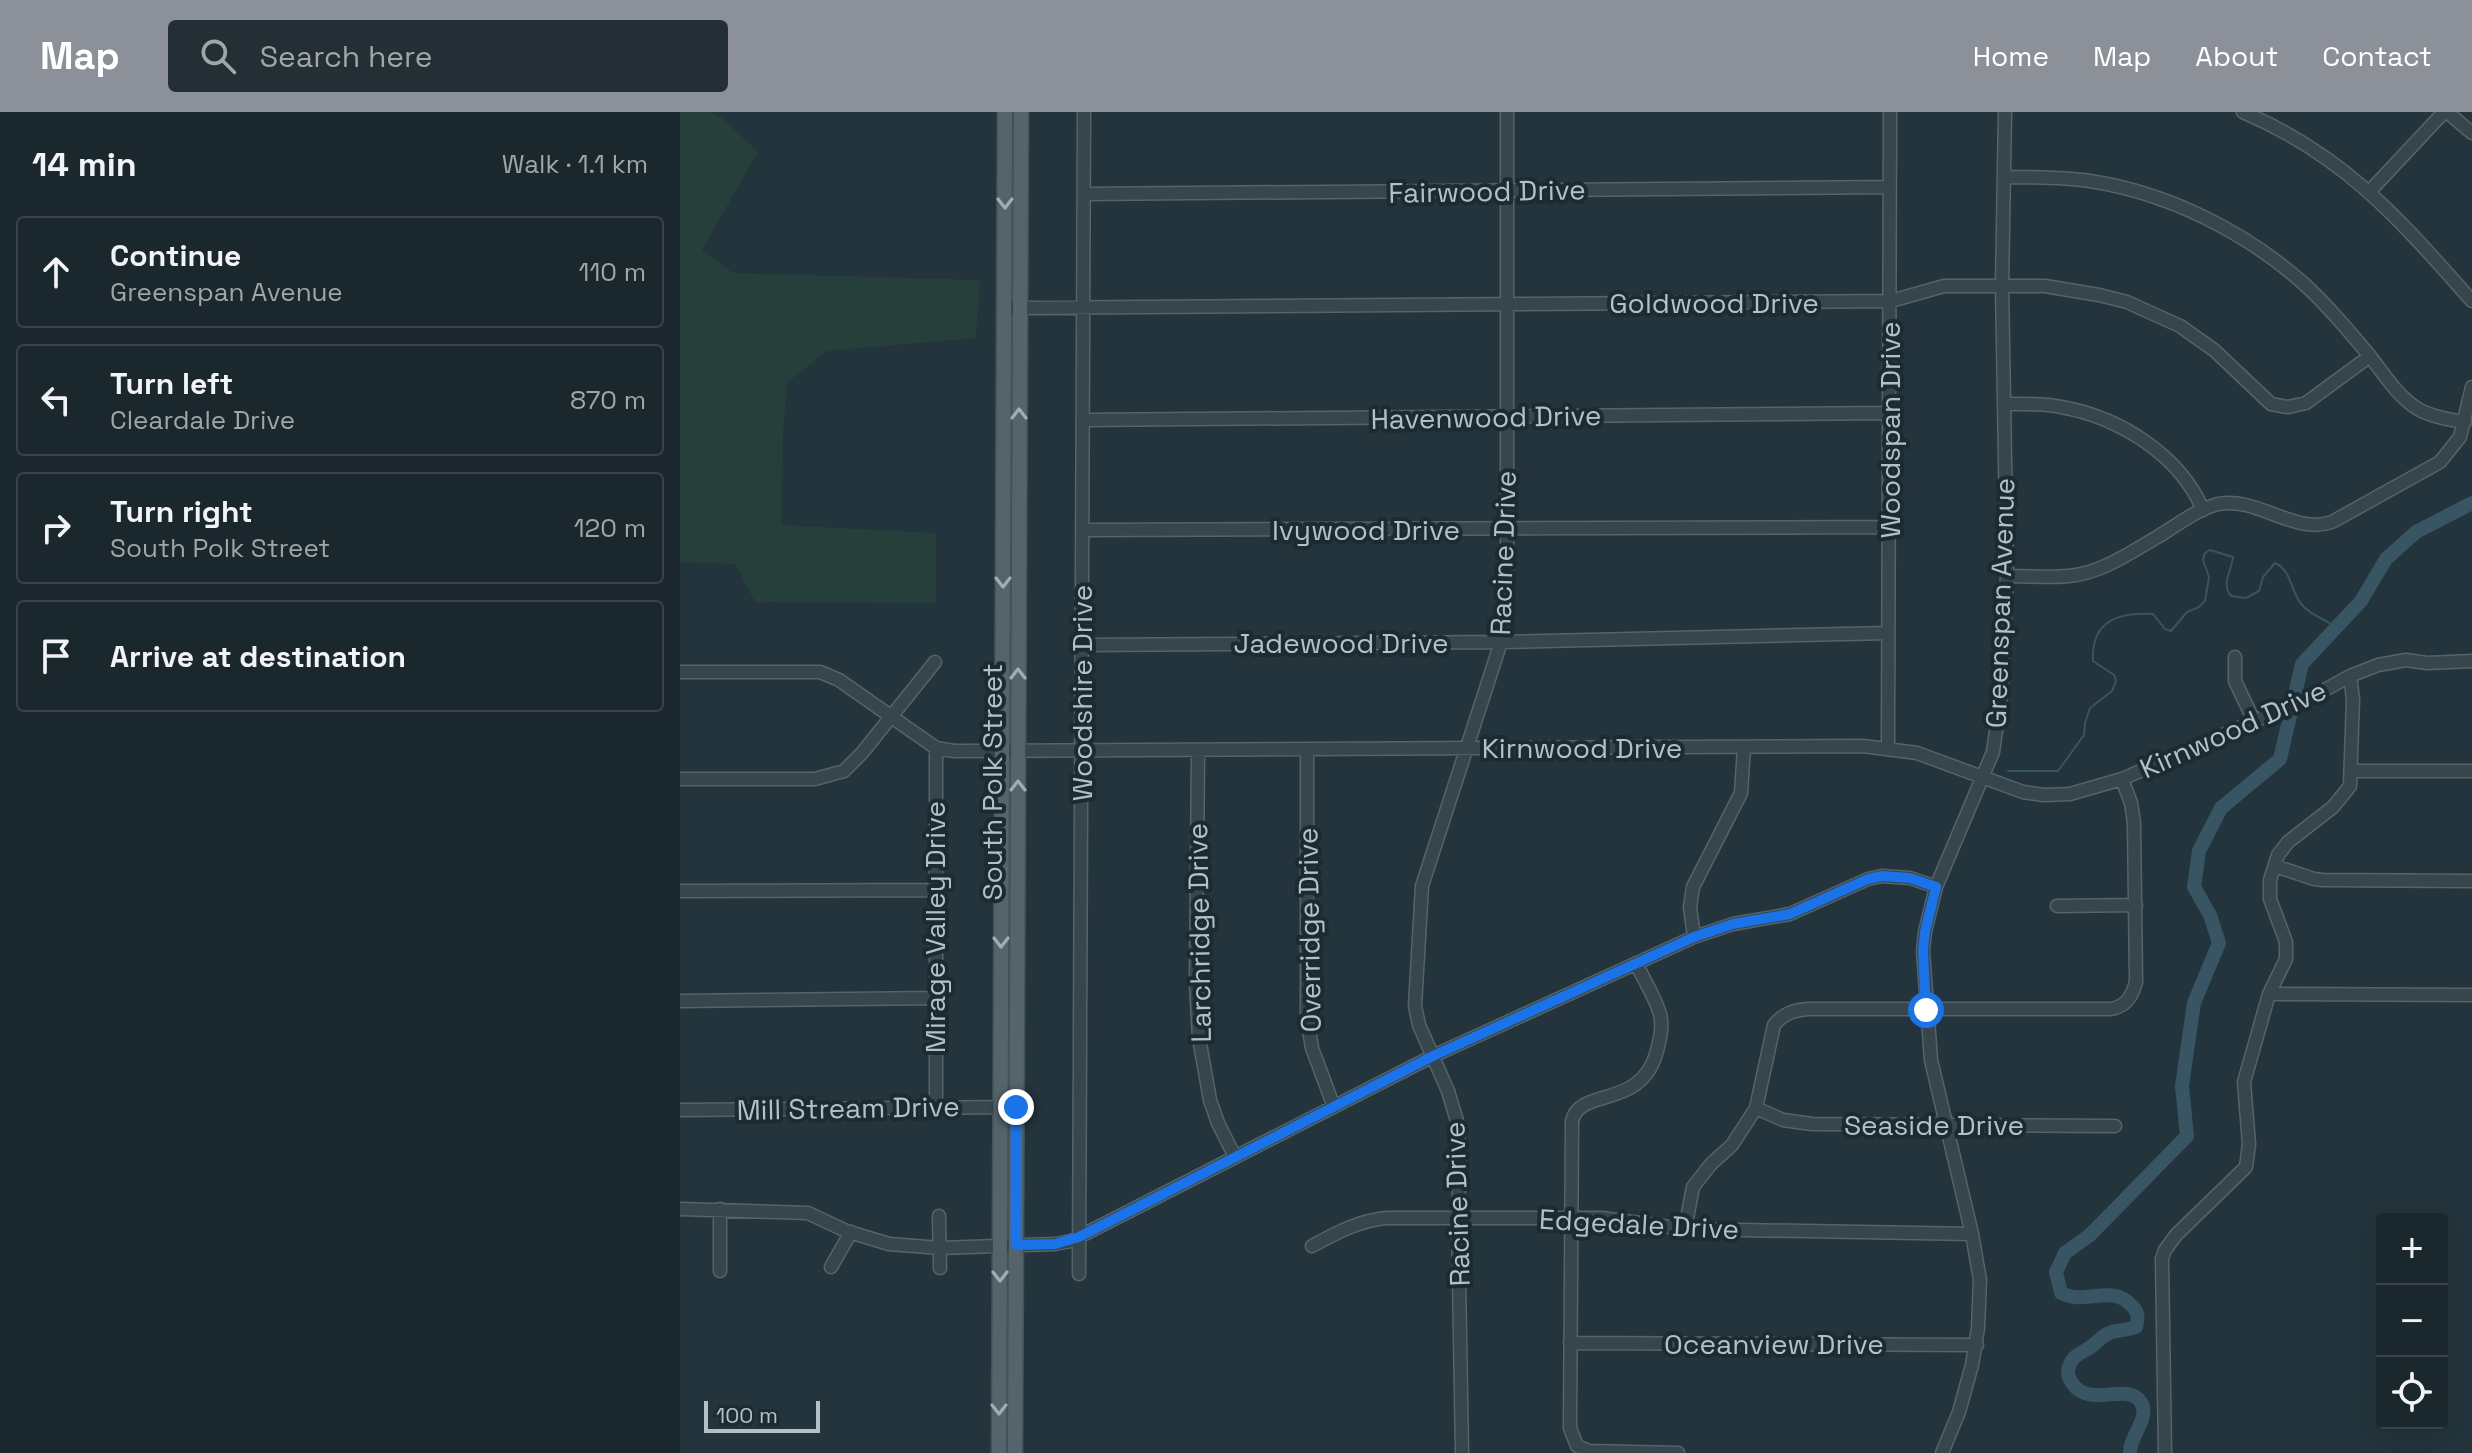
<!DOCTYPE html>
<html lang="en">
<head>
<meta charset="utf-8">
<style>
  body { margin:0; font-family:"Space Grotesk",sans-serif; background:#232f35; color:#f1f3f6 }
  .controls { position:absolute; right:24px; bottom:24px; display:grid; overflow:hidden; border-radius:8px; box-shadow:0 8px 32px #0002 }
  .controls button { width:72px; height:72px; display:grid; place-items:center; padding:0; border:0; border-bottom:2px solid #384449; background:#1a272d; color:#f1f3f6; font:40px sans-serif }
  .scale { position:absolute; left:24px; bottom:20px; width:116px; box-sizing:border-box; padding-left:8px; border:4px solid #b2c0c7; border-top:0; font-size:22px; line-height:28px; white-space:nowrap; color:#b2c0c7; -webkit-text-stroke:6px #1c2a31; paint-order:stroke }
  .stop { position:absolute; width:24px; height:24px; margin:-18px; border:6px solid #1a73e8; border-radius:50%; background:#fff }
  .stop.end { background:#1a73e8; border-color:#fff; box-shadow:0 2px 8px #0008 }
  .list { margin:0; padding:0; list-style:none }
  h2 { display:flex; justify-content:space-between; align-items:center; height:104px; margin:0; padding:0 32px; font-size:34px }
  h2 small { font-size:26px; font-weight:400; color:#9fa5aa }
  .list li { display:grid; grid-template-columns:52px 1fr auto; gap:24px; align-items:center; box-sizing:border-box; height:112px; margin:0 16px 16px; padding:0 16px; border:2px solid #384449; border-radius:8px }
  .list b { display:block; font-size:30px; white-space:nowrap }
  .list p { margin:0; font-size:26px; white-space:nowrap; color:#9fa5aa }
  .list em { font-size:26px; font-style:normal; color:#9fa5aa }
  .icon { flex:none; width:44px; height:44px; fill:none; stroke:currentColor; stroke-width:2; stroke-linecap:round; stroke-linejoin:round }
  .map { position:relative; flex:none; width:1792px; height:1341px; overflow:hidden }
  header { display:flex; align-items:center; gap:48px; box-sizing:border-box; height:112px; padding:0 40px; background:#8c9099; color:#fff }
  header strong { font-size:38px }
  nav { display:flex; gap:44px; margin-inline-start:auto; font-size:28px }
  .search { width:560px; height:72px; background:#232f35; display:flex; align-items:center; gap:20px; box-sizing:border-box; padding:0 28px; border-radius:8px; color:#9fa5aa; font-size:30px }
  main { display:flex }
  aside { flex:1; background:#1a272d }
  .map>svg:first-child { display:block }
  .green { fill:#263f3a }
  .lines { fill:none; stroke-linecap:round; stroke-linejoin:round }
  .stream { stroke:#375562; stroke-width:2 }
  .river { stroke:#375562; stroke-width:14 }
  .minor-casing { stroke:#55636a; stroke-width:15 }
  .major-casing { stroke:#435158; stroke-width:17 }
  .minor { stroke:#37454c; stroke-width:12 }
  .major { stroke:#55646c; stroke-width:14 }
  .oneway { stroke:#9faeb5 }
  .route { stroke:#1a73e8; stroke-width:10 }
  .labels { text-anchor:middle; stroke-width:8; stroke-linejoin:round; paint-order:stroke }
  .street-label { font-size:28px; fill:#b2c0c7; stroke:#1c2a31 }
</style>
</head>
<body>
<header>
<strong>Map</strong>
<div class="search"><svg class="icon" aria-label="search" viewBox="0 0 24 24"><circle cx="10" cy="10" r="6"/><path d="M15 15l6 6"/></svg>Search here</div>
<nav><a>Home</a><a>Map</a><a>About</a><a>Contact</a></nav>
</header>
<main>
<aside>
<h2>14 min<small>Walk · 1.1 km</small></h2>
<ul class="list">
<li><svg class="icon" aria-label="ahead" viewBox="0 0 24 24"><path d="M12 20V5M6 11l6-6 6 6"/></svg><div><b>Continue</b><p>Greenspan Avenue</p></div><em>110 m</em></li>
<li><svg class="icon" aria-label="left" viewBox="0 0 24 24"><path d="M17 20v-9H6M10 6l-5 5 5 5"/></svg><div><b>Turn left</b><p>Cleardale Drive</p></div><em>870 m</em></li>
<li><svg class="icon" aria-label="right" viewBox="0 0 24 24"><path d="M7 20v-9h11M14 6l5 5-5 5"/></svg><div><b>Turn right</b><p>South Polk Street</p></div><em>120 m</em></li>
<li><svg class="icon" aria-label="arrive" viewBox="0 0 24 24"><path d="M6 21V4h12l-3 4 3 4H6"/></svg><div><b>Arrive at destination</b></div></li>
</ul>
</aside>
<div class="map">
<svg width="1792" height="1341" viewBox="0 0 1792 1341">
  <rect width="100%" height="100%" fill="#23343c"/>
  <path class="green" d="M0,0H31L42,6L78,40L22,138L53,161L300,168L296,226L147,239L107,271L103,322L102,413L256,421V491L75,490L55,452L0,450Z"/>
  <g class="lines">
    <path class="stream" d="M1328,659H1378L1404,623L1405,611L1410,596L1432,579L1436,569L1434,563L1413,549C1411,508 1439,500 1473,502L1485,517L1491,519L1507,500L1519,495L1525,489L1529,465L1523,448L1525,441L1530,438L1553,445C1551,461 1541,471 1551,484L1566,486L1579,479L1583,465L1595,451C1613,459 1610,481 1623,494C1631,503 1646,508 1656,515"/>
    <path class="river" d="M1450,1341C1449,1324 1472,1305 1460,1289C1446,1270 1409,1297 1392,1271C1390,1268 1388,1264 1388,1260C1390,1243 1401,1242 1412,1234C1419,1229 1422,1223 1432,1220C1440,1218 1448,1218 1456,1215C1459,1204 1458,1199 1450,1192C1435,1176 1413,1187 1394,1185C1392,1185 1383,1182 1381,1181L1376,1160L1385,1141L1410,1123L1507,1024L1502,974L1514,891L1539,831L1530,803L1514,775L1519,739L1541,696L1600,647L1622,552L1681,489L1706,447L1736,420L1792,391"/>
    <defs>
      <path id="minor" d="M1563,0C1666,44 1720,108 1792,189
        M1767,0L1792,21
        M1325,65C1353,65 1382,65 1410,69C1488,81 1564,119 1623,171C1647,193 1668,218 1689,243C1704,262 1717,284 1738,297C1752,305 1770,308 1785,310
        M1690,79L1764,0
        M404,82L1210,75
        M324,196L1211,189L1264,174H1365L1419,183L1447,190L1500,214L1534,238L1591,292L1608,295L1626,291L1690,244
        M1325,292C1343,292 1362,291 1381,295C1439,305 1500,343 1523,398
        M403,308L1210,301
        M403,418L1210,415
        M1327,464C1348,464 1369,466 1389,464C1422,461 1451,440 1479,424C1497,413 1518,397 1538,392C1577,384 1614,423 1652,410L1760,350L1780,325L1792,275
        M402,533L821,530L1208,521
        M1555,545V569L1574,609
        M0,560H140L159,568L256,636L274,639L1183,634L1237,641L1343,680L1364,683L1390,682L1442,667L1641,580L1670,564L1698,553L1726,548L1747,551L1792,549
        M1208,636L1210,0
        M627,638V904L632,936L654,995
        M518,639L516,872L519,926L530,988L538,1011L555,1045
        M1672,659H1792
        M0,667H135L164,659L182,641L255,550
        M1595,754L1634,767L1643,768L1792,769
        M0,779L255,778
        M1377,794L1456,793
        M1014,825L1010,795L1013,775L1061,681L1064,635
        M956,851C964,868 975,885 980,902C983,915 980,927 977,939C961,999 900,974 892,1009L890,1316L897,1334L909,1339L998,1341
        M1589,882L1792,883
        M0,889L255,886
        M256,995V636
        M1076,996L1103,1008L1132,1012L1435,1014
        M0,998L336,995
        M0,1097L128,1101L166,1119L209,1132L260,1136L375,1132L391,1129L753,944L1014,825L1053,812L1110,802L1188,767L1202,764L1230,766L1256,775
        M40,1097V1159
        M259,1104L260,1156
        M1005,1117L1013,1075L1031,1052L1052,1033L1076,996L1094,913C1104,901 1114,898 1129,897H1431C1447,894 1452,884 1456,870L1454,711L1451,691L1442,667
        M632,1134C656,1121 680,1108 707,1106H922L1005,1117L1292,1122
        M151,1155L171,1120
        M399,1162L404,0
        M890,1231L1297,1233
        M782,1341L778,1107L780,1045L777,1009L768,979L739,913L735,894L742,774L821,530L827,469V0
        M1262,1341L1279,1300L1292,1253L1298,1216L1300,1168L1292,1122L1251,948L1243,839L1245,820L1256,775L1313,640L1321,584L1327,464L1322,173L1325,0
        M1485,1341L1482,1147L1485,1138L1496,1123L1566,1055L1569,1032L1564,970L1589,882L1606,847V830L1590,787V768L1598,743L1608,730L1653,695L1670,674L1673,587L1670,564"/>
      <path id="major" d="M319,1341L325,0
        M335,1341L341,0"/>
    </defs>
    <use href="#minor" class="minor-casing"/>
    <use href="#major" class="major-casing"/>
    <use href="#minor" class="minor"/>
    <use href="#major" class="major"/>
  </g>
  <defs><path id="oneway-chevron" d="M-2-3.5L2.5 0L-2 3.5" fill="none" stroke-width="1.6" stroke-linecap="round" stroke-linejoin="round" transform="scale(2)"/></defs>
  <g class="oneway">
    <use href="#oneway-chevron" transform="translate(325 91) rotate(90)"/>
    <use href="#oneway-chevron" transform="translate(339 302) rotate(-90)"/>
    <use href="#oneway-chevron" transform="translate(323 470) rotate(90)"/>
    <use href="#oneway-chevron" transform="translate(338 562) rotate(-90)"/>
    <use href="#oneway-chevron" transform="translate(338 674) rotate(-90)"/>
    <use href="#oneway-chevron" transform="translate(321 830) rotate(90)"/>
    <use href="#oneway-chevron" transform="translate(320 1164) rotate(90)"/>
    <use href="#oneway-chevron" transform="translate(319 1297) rotate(90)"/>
  </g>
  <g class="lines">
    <path class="route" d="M336,995V1133L375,1132L399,1125L753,944L1014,825L1053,812L1110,802L1188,767L1202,764L1230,766L1256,775L1245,820L1243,839L1246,898"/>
  </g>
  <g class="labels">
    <g class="street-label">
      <text transform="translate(807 79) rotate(-1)" y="10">Fairwood Drive</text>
      <text x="1034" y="201">Goldwood Drive</text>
      <text transform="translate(806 305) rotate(-1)" y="10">Havenwood Drive</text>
      <text transform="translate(1210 318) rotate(-90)" y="10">Woodspan Drive</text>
      <text x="686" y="428">Ivywood Drive</text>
      <text transform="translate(823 441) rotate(-88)" y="10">Racine Drive</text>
      <text transform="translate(1320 491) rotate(-88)" y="10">Greenspan Avenue</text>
      <text x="661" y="541">Jadewood Drive</text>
      <text transform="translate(402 581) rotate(-90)" y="10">Woodshire Drive</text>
      <text transform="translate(1553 617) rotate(-24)" y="10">Kirnwood Drive</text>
      <text x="902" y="646">Kirnwood Drive</text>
      <text transform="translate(312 670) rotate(-90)" y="10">South Polk Street</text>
      <text transform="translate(255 815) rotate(-90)" y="10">Mirage Valley Drive</text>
      <text transform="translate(629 818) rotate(-91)" y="10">Overridge Drive</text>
      <text transform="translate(519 821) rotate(-91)" y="10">Larchridge Drive</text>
      <text transform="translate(168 996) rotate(-1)" y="10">Mill Stream Drive</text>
      <text x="1254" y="1023">Seaside Drive</text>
      <text transform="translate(777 1092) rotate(-92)" y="10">Racine Drive</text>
      <text transform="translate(959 1112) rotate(3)" y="10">Edgedale Drive</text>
      <text x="1094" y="1242">Oceanview Drive</text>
    </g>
  </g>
</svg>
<div class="controls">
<button>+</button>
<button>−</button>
<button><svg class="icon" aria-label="locate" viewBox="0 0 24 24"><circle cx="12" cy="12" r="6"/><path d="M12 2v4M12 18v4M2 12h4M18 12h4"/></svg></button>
</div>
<div class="scale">100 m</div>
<div class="stop" style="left:1246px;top:898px"></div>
<div class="stop end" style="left:336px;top:995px"></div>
</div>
</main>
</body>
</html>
